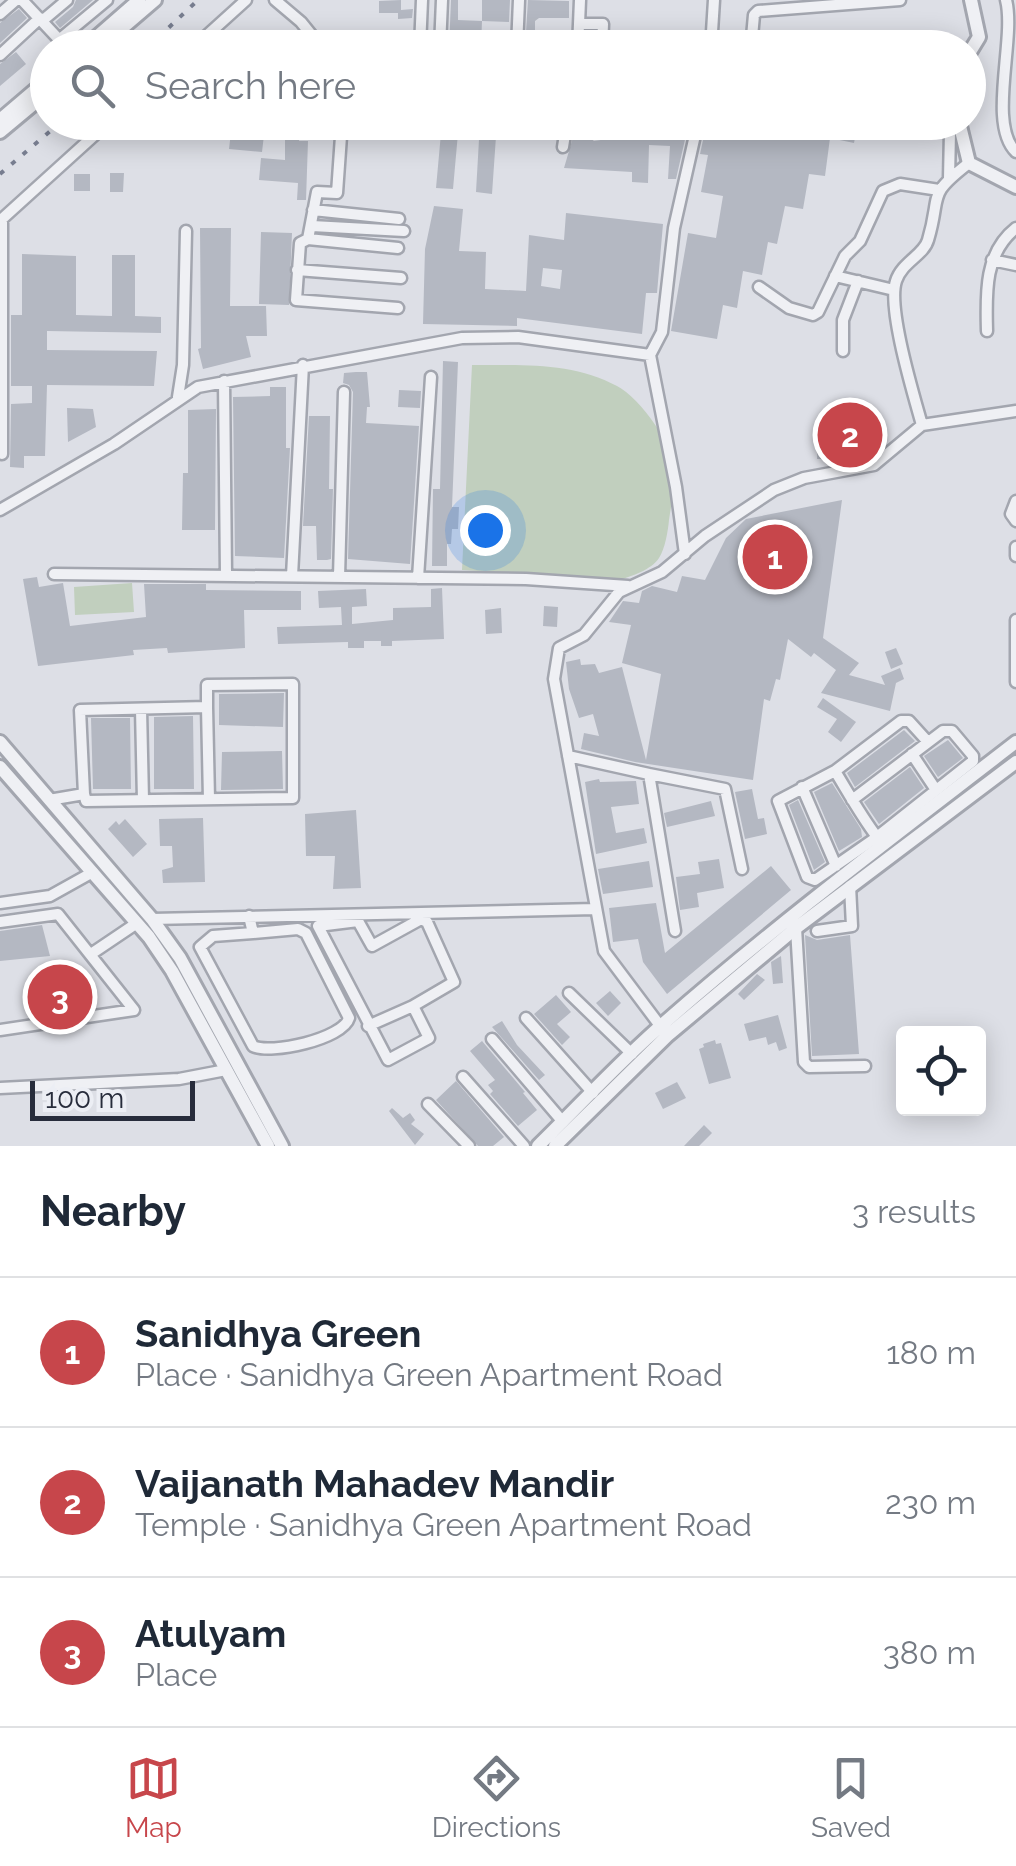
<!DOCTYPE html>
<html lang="en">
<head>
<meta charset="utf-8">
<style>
  body { margin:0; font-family:Raleway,sans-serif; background:#f6f6f7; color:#1f2937 }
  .controls { position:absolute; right:30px; bottom:30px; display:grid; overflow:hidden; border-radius:10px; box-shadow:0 5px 25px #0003 }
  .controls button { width:90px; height:90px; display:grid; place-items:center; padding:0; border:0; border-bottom:2px solid #e0e1e3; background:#fff; color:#1f2937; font:50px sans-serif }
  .scale { position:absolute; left:30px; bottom:25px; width:165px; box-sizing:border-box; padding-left:10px; border:5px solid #272c3b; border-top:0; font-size:28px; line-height:35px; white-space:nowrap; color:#272c3b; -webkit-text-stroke:8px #eceef4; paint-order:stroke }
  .you { position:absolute; left:485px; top:530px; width:35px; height:35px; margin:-25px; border:8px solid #fff; border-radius:50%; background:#1a73e8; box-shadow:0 0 0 15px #1a73e833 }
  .badge { display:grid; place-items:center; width:65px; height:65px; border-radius:50%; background:#c7464b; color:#fff; font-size:32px; font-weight:700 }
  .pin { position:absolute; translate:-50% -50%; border:5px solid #fff; box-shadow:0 2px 10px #0006 }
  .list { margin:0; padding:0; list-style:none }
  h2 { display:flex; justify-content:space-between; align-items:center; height:130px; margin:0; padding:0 40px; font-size:42px }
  h2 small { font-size:32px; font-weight:400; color:#747a83 }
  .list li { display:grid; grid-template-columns:65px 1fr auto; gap:30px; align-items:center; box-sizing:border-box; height:150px; padding:0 40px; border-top:2px solid #e0e1e3 }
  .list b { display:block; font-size:38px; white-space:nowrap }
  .list p { margin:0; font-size:32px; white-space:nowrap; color:#747a83 }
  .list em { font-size:32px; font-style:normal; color:#747a83 }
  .icon { flex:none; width:55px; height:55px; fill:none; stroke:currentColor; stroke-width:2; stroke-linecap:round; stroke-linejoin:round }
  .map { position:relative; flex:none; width:1016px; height:1146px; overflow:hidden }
  .search { position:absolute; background:#fff; box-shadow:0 5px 25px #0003; left:30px; right:30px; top:30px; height:110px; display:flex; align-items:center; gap:25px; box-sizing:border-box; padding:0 35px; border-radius:55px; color:#747a83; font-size:38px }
  .sheet { height:580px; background:#fff }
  nav { display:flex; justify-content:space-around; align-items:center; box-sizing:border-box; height:140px; border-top:2px solid #e0e1e3; background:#fff; font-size:28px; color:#747a83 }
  nav a { display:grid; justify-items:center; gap:5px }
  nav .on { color:#c7464b }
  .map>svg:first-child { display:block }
  .green { fill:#c1cfbe }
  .building { fill:#b4b8c2; fill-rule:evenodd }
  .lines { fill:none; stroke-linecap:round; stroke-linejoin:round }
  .minor-casing { stroke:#a3a6af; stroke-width:15 }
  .tertiary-casing { stroke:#a3a6af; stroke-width:18 }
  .minor { stroke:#eff0f4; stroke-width:10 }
  .tertiary { stroke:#eff0f4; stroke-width:12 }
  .rail { stroke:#777d8f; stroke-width:4; stroke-dasharray:5 10; stroke-linecap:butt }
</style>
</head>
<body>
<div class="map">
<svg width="1016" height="1146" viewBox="0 0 1016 1146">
  <rect width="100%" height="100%" fill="#dddfe6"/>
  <path class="green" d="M472,365C520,365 574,362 617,386C641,399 675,446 675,474C675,489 671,505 669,520C668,531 665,549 659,558C651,570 632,576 619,580L462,570Z
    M132,583L134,612L75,615L74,587Z"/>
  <path class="building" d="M76,0H93L60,28L55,22L73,7Z
    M401,0V10L413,9L412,18L398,19V13H379V1Z
    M451,0H458V20L482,21L481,47L449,48Z
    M482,0H510L509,22L482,21Z
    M528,0L569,1V18H539L535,21V33L526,32Z
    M19,9L27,18L0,43V23Z
    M16,52L26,64L0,86V64Z
    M259,122L301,123L299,141H308L306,200H297L298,183L259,180L261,158L285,160V139L264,135L262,152L229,149L231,132L257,134Z
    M442,122H459L453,189L436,188Z
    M480,122H497L492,194L476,192Z
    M616,122H637L636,134L670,136L672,122H689L676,179H668L670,146L649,145L648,183L632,182V172L564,168L574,134L587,136L594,141L614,138Z
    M707,122H858L854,143L830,138L825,176L809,174L803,209L785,206L777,244L768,242L762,275L743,271L737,308L723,305L717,339L671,331L688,233L716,238L723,196L701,192L708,155L700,154Z
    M110,173H124L123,192H110Z
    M74,174H90V191H74Z
    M434,206L463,209L459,251L486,252L485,289L526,291L529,235L564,240L566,213L663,224L657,293H646L642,334L517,318V326L423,324L425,249ZM543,268L562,270L560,289L541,286Z
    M200,228H231L230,306H266L267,336H246L251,357L203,369L198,349L201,348Z
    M261,232L292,233L289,305L259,304Z
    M22,254L76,256V315L112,316V255H135V316L161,317V333L47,331V350L157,351L154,386L47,385L45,456H24V468L10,467L11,404L32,403V386H11V315H22Z
    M443,361L458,362L452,507H459L458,529H452L451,544H447V566H432L433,489H440Z
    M356,372H367L370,407H367L366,423L419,426L410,564L348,559L353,392L349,385L343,383L344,373Z
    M270,387H286V448H290L284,558L235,556L233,397L270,396Z
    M399,390L421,391L420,408L398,407Z
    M67,408L93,409L96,427L68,442Z
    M216,409L215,530H182L183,473H188V410Z
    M309,416H330L329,489H333L331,559L327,560H317L316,526H303Z
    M819,416H829V429H861L859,459H817Z
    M842,500L823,638L859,663L849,675L885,685L881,676L900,668L904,679L896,683L890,711L821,693L836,670L814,653L811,657L788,639L780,680L776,679L770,701L764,699L753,780L635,762L581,749L584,733L599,736L593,714L579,718L569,689L566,662L580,659L581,665L595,664L599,673L622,667L646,760L661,674L622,663L631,625L609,622L623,601L639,603L642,591L652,586L677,592L682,576L705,580L726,538L746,519Z
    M37,577L39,587L63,583L70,626L146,617L144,584H206V590L301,591V610H244L245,648L168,653L167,648L133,650L134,655L38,666L23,579Z
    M442,588L444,639L392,641V646H381V641H364V648H348V642L278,644L277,627L342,625L341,607L319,608L318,591L366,589L367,606L352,607V624L393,620V608L431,607V589Z
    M544,606L558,607L557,627L543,626Z
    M501,608L502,633L486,634L485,610Z
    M896,648L903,664L891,669L885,652Z
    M284,693L283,727L219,725V694Z
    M823,698L856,722L841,742L828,732L837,719L817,707Z
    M193,716L194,789H154V717Z
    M91,718H130L131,789H93Z
    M904,730L915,741L855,787L847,773Z
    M948,740L963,758L938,777L924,756Z
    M282,751L283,789L221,790L222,752Z
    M910,767L924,788L879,824L864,802Z
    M599,779L600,782L636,781L639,804L611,807L616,833L644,828L647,843L596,854L585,782Z
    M832,783L861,829L862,837L839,851L814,792Z
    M752,789L758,819L764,818L767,834L745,839L735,792Z
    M798,800L825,862L814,870L789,805Z
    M711,801L715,816L667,827L664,813Z
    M356,810L361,888L333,889L335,856H306L305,814Z
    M203,818L205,882L163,883L162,870L173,867L172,846H160L159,819Z
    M125,819L147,844L133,857L108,829L116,821L119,825Z
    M719,859L724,888L697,893L699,907L680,910L676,877L700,874L698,862Z
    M649,861L653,887L603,894L598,869Z
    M771,866L791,890L667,994L643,962L638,939L613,942L609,908L656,903L665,953Z
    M42,925L50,956L0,961V931Z
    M805,935L817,940L850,935L859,1054L812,1056Z
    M781,956L783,983L773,984L771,962Z
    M88,974L92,1007L32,1016L28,983Z
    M757,974L765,980L744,1000L738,994Z
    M610,991L621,1003L608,1016L596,1003Z
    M556,995L571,1012L557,1024L570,1037L562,1045L534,1014Z
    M778,1015L787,1048L779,1051L776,1042L768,1045L766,1037L749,1041L744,1024Z
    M502,1021L517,1045L545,1075L539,1080L492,1027Z
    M715,1040L716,1044L721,1043L731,1078L709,1084L699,1049L704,1047L703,1044Z
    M482,1041L525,1092L523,1093L537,1110L518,1126L490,1094L493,1091L488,1085L495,1080L470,1051Z
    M456,1081L504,1137L493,1146H478L436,1100Z
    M677,1082L686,1098L663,1109L655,1093Z
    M392,1108L403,1118L410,1113L415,1120L411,1124L424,1134L415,1145L389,1111Z
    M704,1125L712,1133L699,1146H684Z"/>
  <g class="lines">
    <defs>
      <path id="minor" d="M22,0L67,48
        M275,0L301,22L322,48
        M1006,0C1016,39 987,124 1016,152
        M0,14L16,0
        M42,21L67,0
        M580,24H603L602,48
        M60,39L107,0
        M193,48L246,0
        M420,48L422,0
        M440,48L442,0
        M517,48L519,0
        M578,48L580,0
        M711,48L714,0
        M751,48L754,15L758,11L900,0
        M0,55L40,18
        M342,122L337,193L317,192L308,239L300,243L296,300L398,308
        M595,132V122
        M563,147L567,122
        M949,178L950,132
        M313,210L399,219
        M2,219L109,122
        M0,221L2,219V454
        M312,226L404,231
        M308,239L398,248
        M992,260L1016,265
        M297,270L401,278
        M835,276L894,290
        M759,287L789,308L813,315L818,312L845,256L860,241L883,191L900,184L939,190
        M987,331C986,294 984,253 1016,228
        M843,351V320L858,281
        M650,355L676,487L685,554
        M224,381L226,575
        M178,397L183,365L186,231
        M922,425C914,396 887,308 896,281C902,262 924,255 928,240C942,194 925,197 969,163
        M922,425L1016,411
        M1016,501L1011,514L1016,521
        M0,510L114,444L198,387L462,338L518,337L650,355L662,332L674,228L698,122
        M1016,547V556
        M54,574L526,579L628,586
        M292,576L303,365
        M339,577L344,392
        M418,578L431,377
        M1016,620V682
        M207,707L209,799
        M141,709L143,800
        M912,754L936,790
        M568,756L649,774L675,931
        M835,771L901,721H909L928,742
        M649,774L725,789L742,869
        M802,787L836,866
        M49,800L84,794L80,710L207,707V685L293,684V798L86,801L84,794
        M852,800L943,731H952L973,756V761L877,837L815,880L807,877L778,801L835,771C849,794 861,816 877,837L879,841L882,844
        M0,903L50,896L93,872
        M249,916L253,933L298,929L306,933L349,1018C343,1039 270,1055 253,1046L200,947L213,936L253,933
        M152,919L595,909
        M421,919L427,922L454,982L413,1006L429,1038L388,1060L318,926L358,921L372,946Z
        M0,922L58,914L134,1010L0,1030
        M796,928L804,1062L809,1067L865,1066
        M817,931L852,926L850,886
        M91,954L137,923
        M569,993L632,1054
        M526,1018L593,1093
        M368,1026L413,1006
        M664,1031L604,951L554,679L559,648L584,635L619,592L662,572L705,536L774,490L804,478L874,465L922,425
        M492,1039L563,1122
        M463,1077L524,1146
        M0,1088L179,1079L226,1070
        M428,1104L469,1146"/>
      <path id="tertiary" d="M84,48L139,0
        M99,48L155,0
        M968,55L979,37L971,0
        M0,120L48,79
        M959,122L969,163L1016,187
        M0,132L48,92
        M0,742L152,919L180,958L282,1146
        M0,767L149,937L172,971L268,1146
        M538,1146C580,1105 620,1061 664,1023C777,924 897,834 1016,742
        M555,1146L667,1036L796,928L1016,762"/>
    </defs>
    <use href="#minor" class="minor-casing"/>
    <use href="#tertiary" class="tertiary-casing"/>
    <use href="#minor" class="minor"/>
    <use href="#tertiary" class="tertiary"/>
    <path class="rail" d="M147,48L198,0
      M0,174L61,122"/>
  </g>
</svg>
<div class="controls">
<button><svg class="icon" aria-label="locate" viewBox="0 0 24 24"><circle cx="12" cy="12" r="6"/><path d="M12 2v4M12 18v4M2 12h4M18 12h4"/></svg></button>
</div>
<div class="scale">100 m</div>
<div class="you"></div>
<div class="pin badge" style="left:775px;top:557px">1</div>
<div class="pin badge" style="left:850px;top:435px">2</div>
<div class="pin badge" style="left:60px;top:997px">3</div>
<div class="search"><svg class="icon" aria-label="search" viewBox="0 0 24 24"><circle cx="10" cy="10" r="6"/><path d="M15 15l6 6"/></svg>Search here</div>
</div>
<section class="sheet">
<h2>Nearby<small>3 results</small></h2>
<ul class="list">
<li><span class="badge">1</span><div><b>Sanidhya Green</b><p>Place · Sanidhya Green Apartment Road</p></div><em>180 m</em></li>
<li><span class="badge">2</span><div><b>Vaijanath Mahadev Mandir</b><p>Temple · Sanidhya Green Apartment Road</p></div><em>230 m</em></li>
<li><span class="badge">3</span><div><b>Atulyam</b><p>Place</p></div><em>380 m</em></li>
</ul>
</section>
<nav>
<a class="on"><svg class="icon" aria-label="map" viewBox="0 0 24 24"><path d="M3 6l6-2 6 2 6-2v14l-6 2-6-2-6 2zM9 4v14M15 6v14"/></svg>Map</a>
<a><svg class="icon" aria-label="directions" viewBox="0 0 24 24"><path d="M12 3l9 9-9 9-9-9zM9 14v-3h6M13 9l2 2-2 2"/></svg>Directions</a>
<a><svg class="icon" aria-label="saved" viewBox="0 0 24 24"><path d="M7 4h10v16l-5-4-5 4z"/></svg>Saved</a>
</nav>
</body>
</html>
